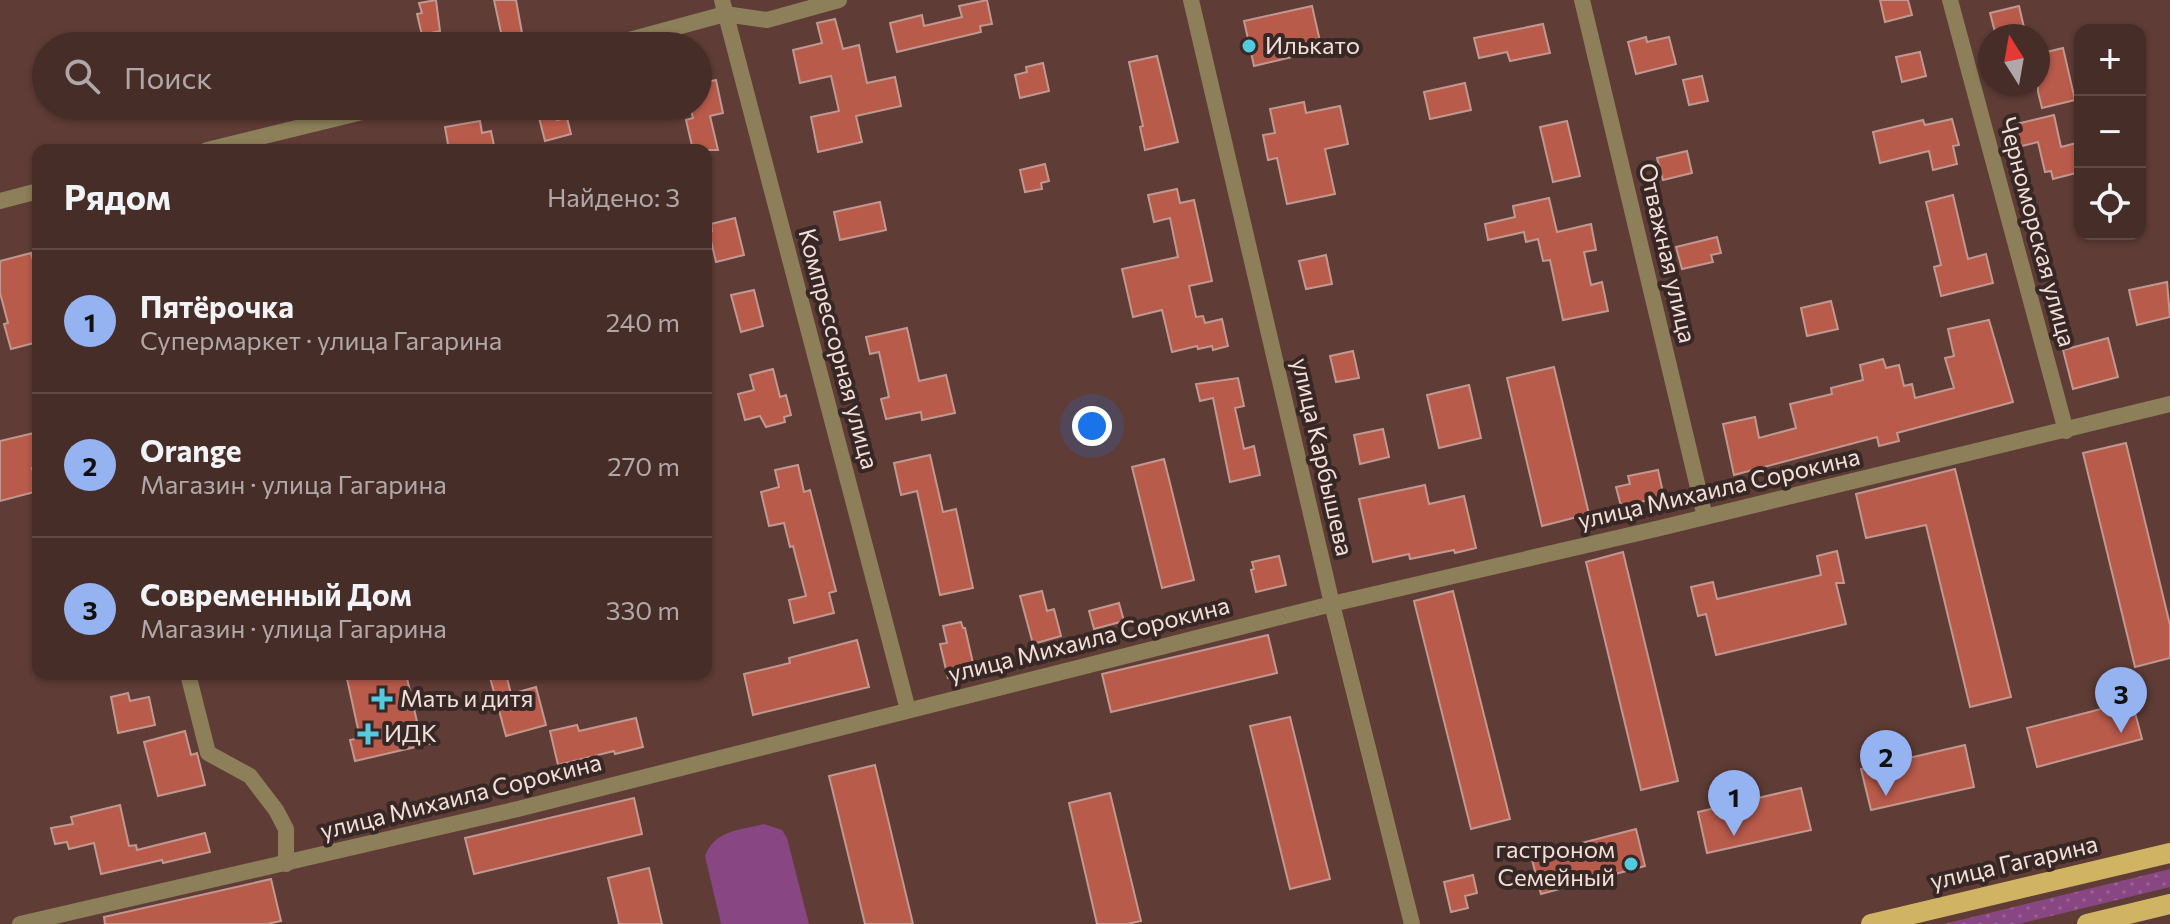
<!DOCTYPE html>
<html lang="ru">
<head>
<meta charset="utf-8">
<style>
  body { margin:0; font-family:Commissioner,sans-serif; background:#4e3530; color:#f1f3f6 }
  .controls { position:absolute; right:24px; top:24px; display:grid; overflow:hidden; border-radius:16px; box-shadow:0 2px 6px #0004 }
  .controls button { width:72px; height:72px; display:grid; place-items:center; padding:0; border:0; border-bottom:2px solid #5f4945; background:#472d28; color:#f1f3f6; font:40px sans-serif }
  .compass { position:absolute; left:1978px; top:24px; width:72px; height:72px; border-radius:50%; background:#472d28; box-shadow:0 2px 6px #0004; rotate:349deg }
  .you { position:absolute; left:1092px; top:426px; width:28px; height:28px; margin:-20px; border:6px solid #fff; border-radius:50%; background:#1a73e8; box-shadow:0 0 0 12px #1a73e833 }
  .badge { display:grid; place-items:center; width:52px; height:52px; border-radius:50%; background:#95b2f1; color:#111; font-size:26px; font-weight:700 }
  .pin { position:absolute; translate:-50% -66px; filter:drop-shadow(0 2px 4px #0008) }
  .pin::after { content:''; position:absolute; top:42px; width:28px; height:24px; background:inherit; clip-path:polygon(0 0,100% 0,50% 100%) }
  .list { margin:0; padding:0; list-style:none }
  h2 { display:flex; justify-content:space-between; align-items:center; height:104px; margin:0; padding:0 32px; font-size:34px }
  h2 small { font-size:26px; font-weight:400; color:#b0a8a8 }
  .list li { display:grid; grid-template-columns:52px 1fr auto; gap:24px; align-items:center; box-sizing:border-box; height:144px; padding:0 32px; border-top:2px solid #5f4945 }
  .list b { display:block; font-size:30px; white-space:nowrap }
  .list p { margin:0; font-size:26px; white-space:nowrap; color:#b0a8a8 }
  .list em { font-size:26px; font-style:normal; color:#b0a8a8 }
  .icon { flex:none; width:44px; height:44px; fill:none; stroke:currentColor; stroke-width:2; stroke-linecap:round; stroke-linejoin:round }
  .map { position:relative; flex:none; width:2170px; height:924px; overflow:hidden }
  .search { position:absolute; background:#472d28; box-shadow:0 2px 6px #0004; left:32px; top:32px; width:680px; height:88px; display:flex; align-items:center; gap:20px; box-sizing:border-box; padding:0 28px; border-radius:44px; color:#b0a8a8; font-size:30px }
  .panel { position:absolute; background:#472d28; box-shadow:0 2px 6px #0004; left:32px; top:144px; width:680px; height:536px; border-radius:16px }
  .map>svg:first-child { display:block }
  .grass { fill:url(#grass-dots) }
  .pitch { fill:#884782 }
  .building { fill:#b95b4b; stroke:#c19890; stroke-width:2 }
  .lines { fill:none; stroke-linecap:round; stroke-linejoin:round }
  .minor { stroke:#8c7f59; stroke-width:16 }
  .tertiary { stroke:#8c7f59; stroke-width:16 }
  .primary { stroke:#d0b463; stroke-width:20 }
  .poi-dot { fill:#54cade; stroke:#382825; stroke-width:3 }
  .labels { text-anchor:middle; stroke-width:8; stroke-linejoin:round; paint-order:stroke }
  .poi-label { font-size:24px; fill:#f4deda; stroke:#382825; text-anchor:start }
  .street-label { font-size:24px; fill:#f4deda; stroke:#382825 }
</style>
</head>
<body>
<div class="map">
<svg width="2170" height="924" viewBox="0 0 2170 924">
  <defs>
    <pattern id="grass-dots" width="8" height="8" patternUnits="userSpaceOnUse" patternTransform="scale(2)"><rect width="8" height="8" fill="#884782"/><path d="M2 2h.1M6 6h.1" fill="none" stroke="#996193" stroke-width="1.8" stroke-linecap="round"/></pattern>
  </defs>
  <rect width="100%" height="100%" fill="#5f3c36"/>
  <path class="grass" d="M2170,869V887L2019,924H1944Z"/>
  <path class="pitch" d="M764,824L782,830L787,838L809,924H721L705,856C714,830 741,830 764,824Z"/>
  <path class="building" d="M436,0L440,31L422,35L417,14L422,13L419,3Z
    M494,0H516L522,33L502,37Z
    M987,0L992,24L980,26L981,32L897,52L890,23L922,15L924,26L962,17L959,6Z
    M1880,0H1908L1912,15L1885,22Z
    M1312,6L1322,50L1254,66L1244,21Z
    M2019,6L2026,36H1996L1990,13Z
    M835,19L843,49L859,45L867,83L895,77L901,106L856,116L862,142L818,152L811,117L839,111L831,76L800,83L793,50L822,43L817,23Z
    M1543,24L1550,53L1510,61L1507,52L1479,58L1474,38Z
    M1646,37L1647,42L1669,37L1676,64L1636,74L1628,42Z
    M2063,48L2075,100L2042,108L2038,92V54Z
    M1920,52L1926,76L1902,82L1896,57Z
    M1157,56L1178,142L1145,150L1140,127L1143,126L1129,62Z
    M1043,63L1049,91L1020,98L1015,75L1027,72L1026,67Z
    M1702,76L1708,101L1689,105L1683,80Z
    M716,80L723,113L710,116L718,150H693L686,120L693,118L690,106H698V84Z
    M1465,83L1471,110L1430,119L1424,92Z
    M1304,102L1306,113L1340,106L1348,144L1325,149L1335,194L1287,204L1277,158L1268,160L1263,135L1275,133L1270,109Z
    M536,106H554L557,120L567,118L571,134L545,141Z
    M2054,115L2061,147L2080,142V172L2053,179L2051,171L2045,172L2038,142L2014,148L2008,126Z
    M1952,119L1959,145L1953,146L1957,164L1933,170L1929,151L1880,163L1873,132L1923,120L1925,125Z
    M480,121L482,133L491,131L495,150H449L445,127Z
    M1567,121L1580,176L1553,182L1540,127Z
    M1687,151L1692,173L1663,180L1657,158Z
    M1045,164L1049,181L1041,183L1042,189L1025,192L1020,170Z
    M1177,189L1180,203L1194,200L1212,281L1189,286L1196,317L1203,316L1205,323L1222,319L1228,346L1213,350L1212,346L1198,349L1197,346L1172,352L1162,310L1133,317L1122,269L1178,257L1170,218L1154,222L1148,195Z
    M1953,195L1968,259L1986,254L1993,283L1941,296L1934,267L1941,265L1926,202Z
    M1549,198L1557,232L1591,224L1596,250L1584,252L1591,285L1602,282L1608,311L1563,320L1550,260L1543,261L1538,239L1526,242L1524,232L1488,240L1485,224L1515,217L1513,206Z
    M880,202L886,230L840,240L834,212Z
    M735,218L744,255L716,262L709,232L712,231L711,224Z
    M1717,237L1721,253L1711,255L1713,262L1682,269L1676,247Z
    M31,253L38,278V342L11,349L4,324L8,323L0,293V261Z
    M1326,255L1332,284L1306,289L1299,261Z
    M2167,282L2170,317L2137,325L2129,290Z
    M754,290L763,326L741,332L731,295Z
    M1831,301L1838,329L1807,336L1801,308Z
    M1989,320L2013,402L1897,433L1899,441L1879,446L1877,437L1734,475L1723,424L1755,417L1759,438L1796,428L1790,404L1832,394L1831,388L1863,380L1860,365L1883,359L1886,368L1899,365L1904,386L1912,384L1915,398L1954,388L1945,358L1954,356L1948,329Z
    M907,328L919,381L946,375L955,413L922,420L921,412L886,419L881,399L889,397L879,352L870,354L866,337Z
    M2108,338L2118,377L2073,389L2063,350Z
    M1353,351L1359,378L1336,382L1330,356Z
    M1554,367L1589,514L1542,526L1507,378Z
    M773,369L780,397L786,395L791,415L784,417L785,422L766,427L760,416L745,420L738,394L754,390L750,375Z
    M1238,378L1244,406L1235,408L1244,449L1254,446L1260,475L1230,482L1213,398L1200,401L1196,384Z
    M1469,385L1481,438L1439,448L1427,395Z
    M1383,429L1389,457L1360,464L1354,435Z
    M38,432V467L32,468L38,491L0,501V441Z
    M2126,443L2170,625V658L2135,667L2083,453Z
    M930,455L943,512L956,509L973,588L940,595L917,491L901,495L894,463Z
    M1164,459L1194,580L1162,588L1132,467Z
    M798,465L804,492L810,490L836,591L829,593L834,613L794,623L789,600L806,596L793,546L790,547L784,523L769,526L761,492L779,487L775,470Z
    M1955,469L2011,697L1970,707L1926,525L1866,538L1856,494Z
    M1658,470L1664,497L1621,506L1616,487L1630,484L1628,476Z
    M1425,485L1429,504L1464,496L1476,548L1455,553L1454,550L1410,559L1409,554L1373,562L1359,499Z
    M1837,551L1844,583H1836L1846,624L1716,655L1706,614L1698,616L1691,587L1713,582L1717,599L1821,575L1817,556Z
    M1623,552L1678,781L1641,790L1586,562Z
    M1279,556L1286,585L1256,592L1251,570L1254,569L1252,562Z
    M1042,591L1047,611L1054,609L1061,636L1033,644L1020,596Z
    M1453,591L1510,819L1471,829L1414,601Z
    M1119,603L1124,621L1094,629L1089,611Z
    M961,622L963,628H965L975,672L948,678L940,644L947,643L943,626Z
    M1268,635L1277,673L1111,712L1102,674Z
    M857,640L869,687L753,715L744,674L790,663L789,658Z
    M346,674H406L418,726L429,724L433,743L355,761L350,740L360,738Z
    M489,674H506L511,694L536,687L546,725L506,736Z
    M128,693L130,701L149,697L155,725L118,733L111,697Z
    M2132,701L2142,739L2037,767L2027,728Z
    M1290,717L1330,879L1290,889L1250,726Z
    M636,718L643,747L615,754L614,751L558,765L550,731L577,725L579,731Z
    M185,731L191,755L197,753L205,785L158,796L144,742Z
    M1965,745L1974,787L1871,810L1861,769Z
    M875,765L913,924H865L829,776Z
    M1801,788L1811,830L1707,853L1698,812Z
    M1110,793L1141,921L1127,924H1097L1069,803Z
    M634,798L642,834L474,874L465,838Z
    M120,805L129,846L136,845L137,850L205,833L210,852L163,863L162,860L101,874L94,843L69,849L67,842L55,844L51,828L73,824L71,817Z
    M1636,829L1645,866L1541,894L1531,856Z
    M649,868L662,924H619L608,878Z
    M1473,875L1477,893L1465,896L1468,908L1451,912L1444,882Z
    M271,879L281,921L267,924H105L104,917Z"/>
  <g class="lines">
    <path class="minor" d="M722,0L908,710
      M1582,0L1705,517
      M1950,0L2066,431
      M607,46L725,14L767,20L839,0
      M207,150L387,106
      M0,201L38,191
      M188,674L208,753L250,776L276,810L286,829V864
      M20,924L518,809L1332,604L1656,529L2170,404"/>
    <path class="tertiary" d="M1191,0L1332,604L1412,924"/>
    <path class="primary" d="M1871,924L2170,853
      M2087,924L2170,904"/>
  </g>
  <g class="poi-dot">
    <circle cx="1249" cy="46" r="8"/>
    <path d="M378 687h8v8h8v8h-8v8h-8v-8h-8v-8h8z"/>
    <path d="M364 722h8v8h8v8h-8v8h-8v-8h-8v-8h8z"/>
    <circle cx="1631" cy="864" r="8"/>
  </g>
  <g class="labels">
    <g class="poi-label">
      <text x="1265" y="54">Илькато</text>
      <text x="400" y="707">Мать и дитя</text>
      <text x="384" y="742">ИДК</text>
      <text x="1615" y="858" text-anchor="end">гастроном<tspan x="1615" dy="28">Семейный</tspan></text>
    </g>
    <g class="street-label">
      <text transform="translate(2037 232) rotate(75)" y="8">Черноморская улица</text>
      <text transform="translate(1667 253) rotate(77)" y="8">Отважная улица</text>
      <text transform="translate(838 349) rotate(75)" y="8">Компрессорная улица</text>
      <text transform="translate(1322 457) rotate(77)" y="8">улица Карбышева</text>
      <text transform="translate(1719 489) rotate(-13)" y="8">улица Михаила Сорокина</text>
      <text transform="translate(1089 640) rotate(-14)" y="8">улица Михаила Сорокина</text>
      <text transform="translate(461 797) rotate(-14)" y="8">улица Михаила Сорокина</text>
      <text transform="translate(2014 863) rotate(-13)" y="8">улица Гагарина</text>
    </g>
  </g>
</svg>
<div class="controls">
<button>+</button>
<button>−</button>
<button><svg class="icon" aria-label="locate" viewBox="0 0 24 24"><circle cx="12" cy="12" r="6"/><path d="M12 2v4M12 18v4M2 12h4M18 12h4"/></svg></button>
</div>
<svg class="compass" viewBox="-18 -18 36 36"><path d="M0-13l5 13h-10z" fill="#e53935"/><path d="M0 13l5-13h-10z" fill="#b0a8a8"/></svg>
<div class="you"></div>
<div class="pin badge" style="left:1734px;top:836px">1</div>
<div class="pin badge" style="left:1886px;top:796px">2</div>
<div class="pin badge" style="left:2121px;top:733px">3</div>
<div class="search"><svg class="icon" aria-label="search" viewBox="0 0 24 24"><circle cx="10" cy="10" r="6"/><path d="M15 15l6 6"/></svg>Поиск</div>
<section class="panel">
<h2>Рядом<small>Найдено: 3</small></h2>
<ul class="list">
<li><span class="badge">1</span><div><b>Пятёрочка</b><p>Супермаркет · улица Гагарина</p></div><em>240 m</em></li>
<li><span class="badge">2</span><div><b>Orange</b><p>Магазин · улица Гагарина</p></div><em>270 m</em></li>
<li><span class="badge">3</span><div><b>Современный Дом</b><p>Магазин · улица Гагарина</p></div><em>330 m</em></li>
</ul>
</section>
</div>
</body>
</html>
